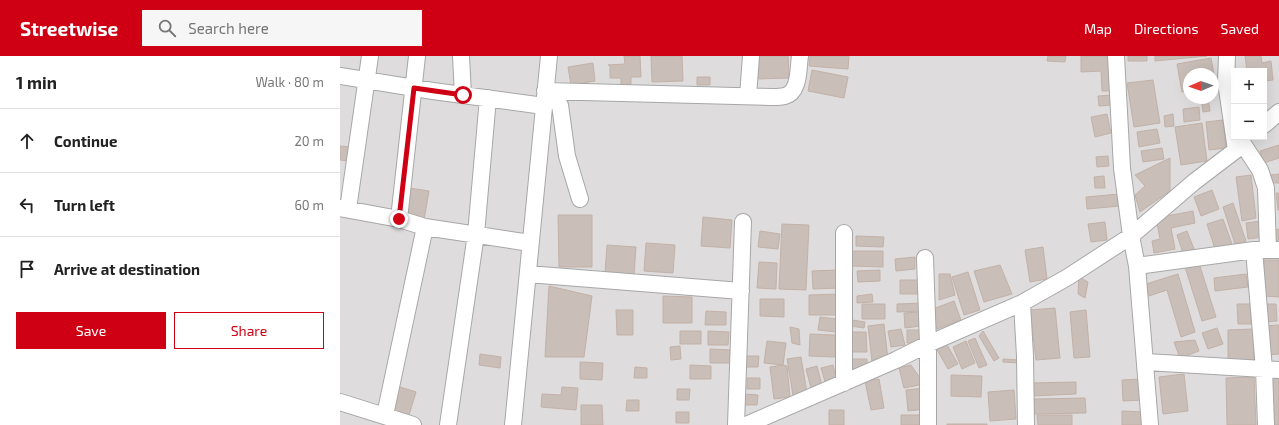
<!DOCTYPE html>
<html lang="en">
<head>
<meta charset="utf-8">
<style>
  body { margin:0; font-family:"Exo 2",sans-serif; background:#f6f6f6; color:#222 }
  .controls { position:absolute; right:12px; top:12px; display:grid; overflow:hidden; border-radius:0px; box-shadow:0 4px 16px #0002 }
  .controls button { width:36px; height:36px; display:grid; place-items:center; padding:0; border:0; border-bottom:1px solid #e0e0e0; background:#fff; color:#222; font:20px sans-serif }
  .compass { position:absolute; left:843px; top:12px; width:36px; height:36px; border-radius:50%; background:#fff; box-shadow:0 4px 16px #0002; rotate:268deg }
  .stop { position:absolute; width:12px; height:12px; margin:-9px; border:3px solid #cf0014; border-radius:50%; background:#fff }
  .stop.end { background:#cf0014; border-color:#fff; box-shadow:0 1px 4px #0008 }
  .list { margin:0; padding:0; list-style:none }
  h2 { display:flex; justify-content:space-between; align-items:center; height:52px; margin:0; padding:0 16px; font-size:17px }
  h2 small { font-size:13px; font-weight:400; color:#767676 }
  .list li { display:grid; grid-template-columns:26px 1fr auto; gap:12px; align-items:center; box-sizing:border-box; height:64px; padding:0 16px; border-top:1px solid #e0e0e0 }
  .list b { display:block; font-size:15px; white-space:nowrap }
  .list em { font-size:13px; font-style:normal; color:#767676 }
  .actions { display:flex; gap:8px; padding:12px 16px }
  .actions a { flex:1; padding:9px 0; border:1px solid #cf0014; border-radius:0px; text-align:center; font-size:14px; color:#cf0014 }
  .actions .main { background:#cf0014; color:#fff }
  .icon { flex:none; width:22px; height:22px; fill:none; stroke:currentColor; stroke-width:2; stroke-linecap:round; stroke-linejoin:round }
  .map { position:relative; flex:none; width:939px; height:369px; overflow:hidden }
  header { display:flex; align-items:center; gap:24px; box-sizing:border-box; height:56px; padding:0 20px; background:#cf0014; color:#fff }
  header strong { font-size:19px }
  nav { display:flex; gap:22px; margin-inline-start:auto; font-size:14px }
  .search { width:280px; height:36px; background:#f6f6f6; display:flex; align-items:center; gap:10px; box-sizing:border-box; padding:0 14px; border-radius:0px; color:#767676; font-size:15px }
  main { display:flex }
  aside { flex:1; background:#fff }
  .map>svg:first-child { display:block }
  .residential { fill:#dedcdd; fill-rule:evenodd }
  .building { fill:#c9beb8; stroke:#c3b1a7 }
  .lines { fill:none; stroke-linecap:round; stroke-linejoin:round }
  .minor-casing { stroke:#a7a7a7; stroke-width:18 }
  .minor { stroke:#fff; stroke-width:16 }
  .route { stroke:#cf0014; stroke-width:5 }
</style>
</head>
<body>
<header>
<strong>Streetwise</strong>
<div class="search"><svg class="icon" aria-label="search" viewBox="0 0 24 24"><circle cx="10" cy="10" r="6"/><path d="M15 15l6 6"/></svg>Search here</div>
<nav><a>Map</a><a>Directions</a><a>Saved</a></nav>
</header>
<main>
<aside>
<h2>1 min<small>Walk · 80 m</small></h2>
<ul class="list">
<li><svg class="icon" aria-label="ahead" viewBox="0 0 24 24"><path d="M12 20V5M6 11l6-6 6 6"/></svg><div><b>Continue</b></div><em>20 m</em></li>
<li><svg class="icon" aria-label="left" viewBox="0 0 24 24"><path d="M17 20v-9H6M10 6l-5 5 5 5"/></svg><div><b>Turn left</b></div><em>60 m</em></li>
<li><svg class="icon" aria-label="arrive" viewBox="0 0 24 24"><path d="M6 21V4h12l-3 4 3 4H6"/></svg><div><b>Arrive at destination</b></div></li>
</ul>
<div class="actions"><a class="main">Save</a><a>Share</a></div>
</aside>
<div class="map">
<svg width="939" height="369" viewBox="0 0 939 369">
  <rect width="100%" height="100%" fill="#f1ece5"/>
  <path class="residential" d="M0,0H939V369H0ZM894,15H924V81H894ZM849,18H873V42H849Z"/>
  <path class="building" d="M284,0H300L301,21H291V28L281,29V22H270V9H268L285,8Z
    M311,0H342L343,25L312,26Z
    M415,0H448L449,22L416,23Z
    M470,0H509L508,13L469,10Z
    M708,0H726L725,6L707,5Z
    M741,0H770L772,35H762L761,15L741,16Z
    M788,0H807V5H788Z
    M815,0H867L815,5Z
    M905,0H921L922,7L931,5L933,24L924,25V15H907Z
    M871,2L876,30L873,31V18H849V35L842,36L837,8Z
    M253,7L255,25L231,29L228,11Z
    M472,14L508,21L504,42L468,35Z
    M357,21H370V29H357Z
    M813,24L820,67L794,71L787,27Z
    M772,39V49L759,50L758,40Z
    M861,42H868L870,55L863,56Z
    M859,51L860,64L844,66L843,53Z
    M767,58L771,77L755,81L751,61Z
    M833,58L834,70L825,71L824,60Z
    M883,64L886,92L869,94L866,66Z
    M862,67L867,105L841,109L835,71Z
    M817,73L820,87L799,91L797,76Z
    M939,89V102L924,107L920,95Z
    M0,90L10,91L9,105L0,104Z
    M822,92L824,103L803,106L801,95Z
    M768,100L769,110L757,111L756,101Z
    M830,102V135L800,156L795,139L805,130L795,119Z
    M939,118V127H931L930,119Z
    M911,119L916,162L902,165L896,121Z
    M764,120L765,132H755L754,121Z
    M69,132L89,135L84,164L64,161Z
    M872,134L879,153L861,160L854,141Z
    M936,137H939V154H938Z
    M779,138L780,150L747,153L746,141Z
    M893,147L906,185L895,188L883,151Z
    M853,155L855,167L831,172L835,193L814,197L812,185L820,183L816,162Z
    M218,159H252V211H219Z
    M363,161L392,164L390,192L361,190Z
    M883,163L892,188L875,193L867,168Z
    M920,165L922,181L908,183L906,167Z
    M765,166L767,184L751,186L748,168Z
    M442,168L469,169L466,234L439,233Z
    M939,173V192H936L935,174Z
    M420,175L440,178L438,193L418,191Z
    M847,175L854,193L843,197L837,179Z
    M516,180L544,181L543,191L516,190Z
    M306,187L335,189L333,217L304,215Z
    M267,189L296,191L294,219L265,217Z
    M703,191L707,223L690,226L685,194Z
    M512,195H543V211L512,210Z
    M575,201V213L556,215L555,203Z
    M924,204H939V241L924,240Z
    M419,206L437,207L436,233L417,232Z
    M859,207L876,261L862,265L845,211Z
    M660,209L672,238L644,246L634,215Z
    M498,214L499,232L473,233L472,215Z
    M540,214V225L518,226L517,215Z
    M628,216L640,254L624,259L612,221Z
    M599,218H610L615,239L599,244Z
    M838,218L855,276L841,281L827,234L809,240L806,228Z
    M906,218L908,231L875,235L874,222Z
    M739,221L748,226L745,242L738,238Z
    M560,224H578V238H560Z
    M209,230L252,240L244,301H205Z
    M499,238V259H469V239Z
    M532,238L533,246L517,247V240Z
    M323,240L352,241V267H323Z
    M420,243H444V261L420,260Z
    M614,245L621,264L597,273L590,254Z
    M582,247L583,255L557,256V248Z
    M522,248H545V263H522Z
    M897,248H911V268H898Z
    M924,248H936L937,265L925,266Z
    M715,252L720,302L696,304L690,254Z
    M276,254H293V279H277Z
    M746,254L750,301L734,302L730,256Z
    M366,255L386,256V269H365Z
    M580,256L581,270L565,272L564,257Z
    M480,261L497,263L496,276L478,274Z
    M512,264L525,266L524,272L511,270Z
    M544,268L548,304L532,306L528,270Z
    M939,269V298L927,299L925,270Z
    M450,271L459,273L460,289L452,287Z
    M877,272L883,288L868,293L862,277Z
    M561,273L565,289L551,291L548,275Z
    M913,273L914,304H888V274Z
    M567,274H585L586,287H567Z
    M340,275H361V288H340Z
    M368,275L389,276L388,289H368Z
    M643,275L659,302L654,305L639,280Z
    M511,276H526L527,296H511Z
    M470,278L495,279V301L469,300Z
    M635,282L647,309L639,312L628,285Z
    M855,284L859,295L840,302L834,286Z
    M427,285L446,287L443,309L424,307Z
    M626,285L635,307L622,313L613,291Z
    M606,287L618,308L608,313L596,292Z
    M340,290L341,303L331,304L330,291Z
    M370,293L391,294V307H370Z
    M140,298L161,301L160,312L139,309Z
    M406,300H419L418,311H406Z
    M461,301L467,337L453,339L447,303Z
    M511,303H527V315H511Z
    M663,303L679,304L680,307L663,306Z
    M240,306L263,307L262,324L240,323Z
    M350,309L371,310V323H350Z
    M443,309L447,310L450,341L434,343L430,311Z
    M493,309L497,326L486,329L481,312Z
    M571,309L584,328L564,332L559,312Z
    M477,310L482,329L471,332L466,313Z
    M295,311L307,312V322H294Z
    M844,318L848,355L823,358L819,321Z
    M611,319L642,320L641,341L611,340Z
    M914,321L916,369H887L886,322Z
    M929,321H939V369H930Z
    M407,322H420V333H407Z
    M539,323L544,352L531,354L525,325Z
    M801,323L803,344L783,345L782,324Z
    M736,326V338L692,340L691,327Z
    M57,330L76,336L69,359L50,353Z
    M222,331L238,332L236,354L201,351L202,338L221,339Z
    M584,332L586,353L568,355L566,334Z
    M337,333H350L349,344H337Z
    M674,334L676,363L650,365L648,336Z
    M405,338L418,339L417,349H405Z
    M745,342L746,357L694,358V343Z
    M287,344H299V355H286Z
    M241,349H262L263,369H241Z
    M489,354H504V369H489Z
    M782,355L805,356L804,369H782Z
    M336,356H349V367H336Z
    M561,359H583L582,369H561Z
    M697,359H732V369H698Z
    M607,368H647V369H607Z"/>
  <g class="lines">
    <defs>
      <path id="minor" d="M121,0L123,39
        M776,0L782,112L791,180L797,210L810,369
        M0,20L93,35L204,50
        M205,35L432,41C436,41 441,41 445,40C460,36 458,12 460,0
        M205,35L220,49L227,100L240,143
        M408,40L411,0
        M924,69L939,56
        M903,88L920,114L926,132L928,194
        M0,152L59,163L85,171L190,187
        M8,153L30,0
        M59,163L77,0
        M914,194L924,313L926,369
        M585,202L588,288V369
        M797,210L914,194H939
        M188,218L401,235
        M682,247L685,300L686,369
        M806,306L939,314
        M504,327V177
        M0,346L73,369
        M45,359L85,171
        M108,369L136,178L148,42
        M173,369L209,0
        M396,369L403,166
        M406,369L556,304L588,288L682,247L728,221L791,180L854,126L896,94L886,26L887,0"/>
    </defs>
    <use href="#minor" class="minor-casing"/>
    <use href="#minor" class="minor"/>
  </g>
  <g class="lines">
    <path class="route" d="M59,163L74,32L123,39"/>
  </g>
</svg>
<div class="controls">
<button>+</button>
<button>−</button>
</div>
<svg class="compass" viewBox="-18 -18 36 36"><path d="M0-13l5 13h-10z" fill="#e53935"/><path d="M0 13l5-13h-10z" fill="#767676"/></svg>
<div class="stop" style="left:123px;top:39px"></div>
<div class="stop end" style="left:59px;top:163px"></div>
</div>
</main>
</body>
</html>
